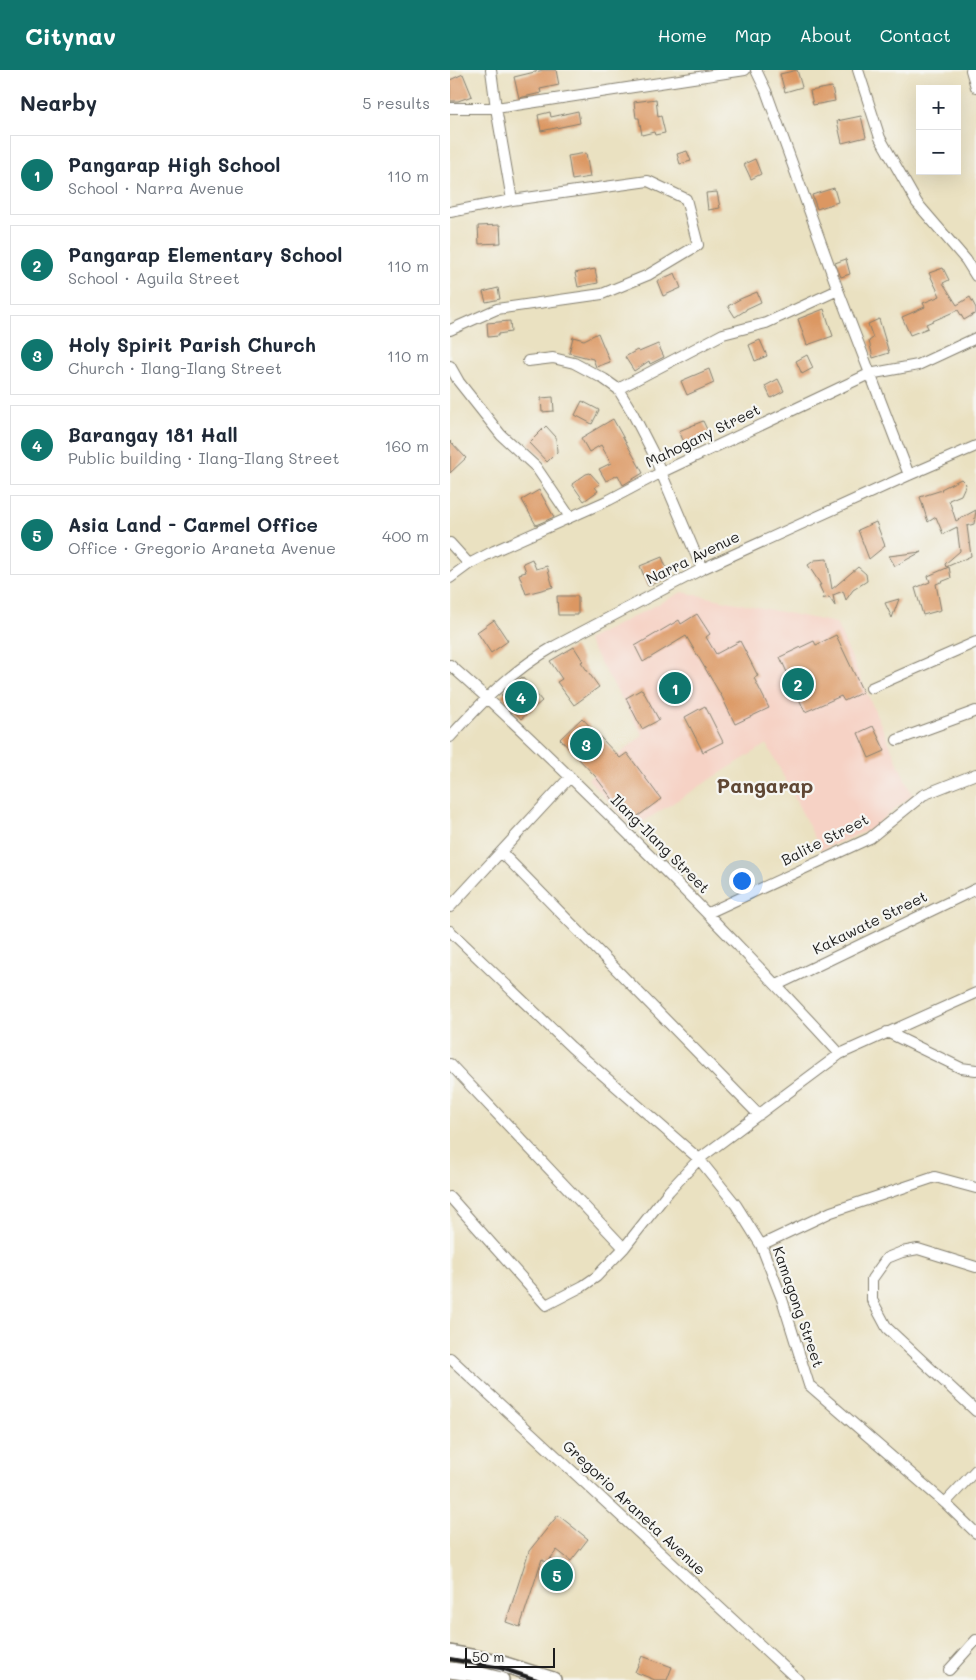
<!DOCTYPE html>
<html lang="en">
<head>
<meta charset="utf-8">
<style>
  body { margin:0; font-family:Mali,sans-serif; background:#f6f6f7; color:#1f2937 }
  .controls { position:absolute; right:15px; top:15px; display:grid; overflow:hidden; border-radius:0px; box-shadow:0 5px 20px #0002 }
  .controls button { width:45px; height:45px; display:grid; place-items:center; padding:0; border:0; border-bottom:1px solid #e0e1e3; background:#fff; color:#1f2937; font:25px sans-serif }
  .scale { position:absolute; left:15px; bottom:12px; width:90px; box-sizing:border-box; padding-left:5px; border:2px solid #1c1c1c; border-top:0; font-size:14px; line-height:18px; white-space:nowrap; color:#1c1c1c; -webkit-text-stroke:4px #f6f6f2; paint-order:stroke }
  .you { position:absolute; left:291px; top:810px; width:18px; height:18px; margin:-12px; border:4px solid #fff; border-radius:50%; background:#1a73e8; box-shadow:0 0 0 8px #1a73e833 }
  .badge { display:grid; place-items:center; width:32px; height:32px; border-radius:50%; background:#0f766e; color:#fff; font-size:16px; font-weight:700 }
  .pin { position:absolute; translate:-50% -50%; border:2px solid #fff; box-shadow:0 1px 5px #0006 }
  .list { margin:0; padding:0; list-style:none }
  h2 { display:flex; justify-content:space-between; align-items:center; height:65px; margin:0; padding:0 20px; font-size:21px }
  h2 small { font-size:16px; font-weight:400; color:#747a83 }
  .list li { display:grid; grid-template-columns:32px 1fr auto; gap:15px; align-items:center; box-sizing:border-box; height:80px; margin:0 10px 10px; padding:0 10px; border:1px solid #e0e1e3; border-radius:0px }
  .list b { display:block; font-size:19px; white-space:nowrap }
  .list p { margin:0; font-size:16px; white-space:nowrap; color:#747a83 }
  .list em { font-size:16px; font-style:normal; color:#747a83 }
  .map { position:relative; flex:none; width:526px; height:1610px; overflow:hidden }
  header { display:flex; align-items:center; gap:30px; box-sizing:border-box; height:70px; padding:0 25px; background:#0f766e; color:#fff }
  header strong { font-size:24px }
  nav { display:flex; gap:28px; margin-inline-start:auto; font-size:18px }
  main { display:flex }
  aside { flex:1; background:#fff }
  .map>svg:first-child { display:block }
  .built { fill:#f6d2c5 }
  .building { fill:#dc9762 }
  .lines { fill:none; stroke-linecap:round; stroke-linejoin:round }
  .minor-casing { stroke:#837e6e; stroke-width:12 }
  .primary-casing { stroke:#837e6e; stroke-width:18 }
  .minor { stroke:#fff; stroke-width:10 }
  .primary { stroke:#fff; stroke-width:15 }
  .rail { stroke:#1c1c1c; stroke-width:4 }
  .labels { text-anchor:middle; stroke-width:4.5; stroke-linejoin:round; paint-order:stroke }
  .street-label { font-size:15px; fill:#1c1c1c; stroke:#f6f6f2 }
  .district-label { font-size:20px; font-weight:bold; fill:#5f4734; stroke:#f6f6f2 }
</style>
</head>
<body>
<header>
<strong>Citynav</strong>
<nav><a>Home</a><a>Map</a><a>About</a><a>Contact</a></nav>
</header>
<main>
<aside>
<h2>Nearby<small>5 results</small></h2>
<ul class="list">
<li><span class="badge">1</span><div><b>Pangarap High School</b><p>School · Narra Avenue</p></div><em>110 m</em></li>
<li><span class="badge">2</span><div><b>Pangarap Elementary School</b><p>School · Aguila Street</p></div><em>110 m</em></li>
<li><span class="badge">3</span><div><b>Holy Spirit Parish Church</b><p>Church · Ilang-Ilang Street</p></div><em>110 m</em></li>
<li><span class="badge">4</span><div><b>Barangay 181 Hall</b><p>Public building · Ilang-Ilang Street</p></div><em>160 m</em></li>
<li><span class="badge">5</span><div><b>Asia Land - Carmel Office</b><p>Office · Gregorio Araneta Avenue</p></div><em>400 m</em></li>
</ul>
</aside>
<div class="map">
<svg width="526" height="1610" viewBox="0 0 526 1610">
  <rect width="100%" height="100%" fill="#f6f6f2"/>
  <filter id="ink" filterUnits="userSpaceOnUse"><feTurbulence type="fractalNoise" baseFrequency=".02" numOctaves="2"/><feDisplacementMap in="SourceGraphic" scale="10" xChannelSelector="R" yChannelSelector="G"/><feConvolveMatrix kernelMatrix="1 2 1 2 8 2 1 2 1" color-interpolation-filters="sRGB"/></filter>
  <filter id="wash" filterUnits="userSpaceOnUse"><feTurbulence type="fractalNoise" baseFrequency=".0096" numOctaves="4" result="noise"/><feDisplacementMap in="SourceGraphic" scale="20" xChannelSelector="R" yChannelSelector="G"/><feGaussianBlur stdDeviation="1.12" result="paint"/><feColorMatrix in="noise" values="0 0 0 0 0 0 0 0 0 0 0 0 0 0 0 0 0 1.4 0 .05"/><feComposite in="paint" operator="in"/></filter>
  <g filter="url(#wash)">
    <rect width="100%" height="100%" fill="#eae1c1"/>
    <path class="built" d="M232,522L386,553L462,725L419,760L371,780L317,674L183,758L138,709L193,665L137,570Z"/>
    <g id="blocks">
      <path class="building" d="M93,0H106L109,15L90,19L91,23L69,28L64,7Z
        M347,0L352,17L335,22L330,4Z
        M13,4L22,26L8,31H0V10Z
        M382,17L385,31L363,35L360,21Z
        M206,29L208,47L211,46L215,63L205,65L204,62L192,65L189,48H186L184,32Z
        M128,41L130,53L91,61L88,45L100,42L101,47Z
        M411,46L416,67L392,73L387,51Z
        M237,81L241,91L230,94L227,84Z
        M136,83L140,107L122,110L118,86Z
        M305,89L311,104L301,109L294,94Z
        M384,118L388,132L367,139L362,125Z
        M267,122L270,138L258,140L256,123Z
        M50,155L51,173L29,174L28,156Z
        M396,189L400,204L391,207L385,193Z
        M493,198L499,210L493,213L507,235L520,227L526,238V243L514,250L508,240L476,254L478,258L460,265L452,247L475,237L473,233L490,226L479,203Z
        M145,199L148,213L128,217L125,203Z
        M225,203L231,218L213,226L207,211Z
        M48,218L50,229L36,232L33,222Z
        M307,222L311,232L296,239V240L285,247L278,236L290,229Z
        M374,239L383,266L357,275L348,249Z
        M429,249L439,283L423,288L419,271L423,268L418,254Z
        M60,251L61,262L48,264V266L38,267L37,253Z
        M148,263L160,292L146,297L143,289L119,283L123,267L134,270Z
        M310,270L317,286L305,291L299,275Z
        M208,274L214,287L200,294L199,291L184,301L175,287L187,280L189,282Z
        M357,285L363,298L352,304L346,291Z
        M259,299L264,313L237,325L231,311Z
        M328,309L334,321L321,328L315,316Z
        M103,327L104,341L92,342L91,328Z
        M132,331L149,340L142,354L125,345Z
        M163,349L193,403L173,415L168,405L156,411L149,399L161,393L151,375L139,382L131,368Z
        M253,351L261,368L237,379L229,361Z
        M96,356L106,367L107,382L97,392L79,373Z
        M0,371L16,388L0,403Z
        M140,403L150,414L145,417L148,421L134,431L122,414L136,404Z
        M511,409L516,414L511,425L499,430L506,451L526,440L524,454L517,456L521,486L496,497L495,494L510,481L507,457L493,464L486,447L478,452L470,427L492,420L491,419Z
        M89,420L104,447L86,455L72,430Z
        M426,452L435,476L419,489L408,460Z
        M471,482L445,496L439,486Z
        M212,487L220,507L198,516L190,496Z
        M82,489L86,499L97,496L103,517L76,524L69,504L76,502L73,493Z
        M377,489L382,519L408,497L416,504L417,511L403,520L396,530L393,521L383,525L385,536L379,527L372,529L374,526L369,515H371L358,495L365,490Z
        M499,497L501,508L486,514L491,540L473,545L465,518L480,512L478,506Z
        M107,526H128V545H108Z
        M449,529L442,548L435,533Z
        M247,544L260,564L256,567L266,584L290,571L308,606L304,608L319,638L285,654L272,627L236,566L193,592L185,576L229,550L231,554Z
        M44,550L58,571L41,583L27,562Z
        M386,565L413,622L394,631L391,626L355,642L330,587L364,571L366,575Z
        M124,577L133,591L131,592L149,617L124,635L107,612L112,609L100,591Z
        M72,607L92,631L71,649L51,625Z
        M192,619L209,650L192,659L176,628Z
        M255,636L273,672L253,682L235,647Z
        M132,648L170,688L177,683L211,729L180,752L145,706L110,669Z
        M423,656L435,681L419,688L408,663Z
        M108,1445L138,1469L121,1491L107,1480L97,1493L92,1489L70,1557L56,1552L79,1481Z
        M192,1586L222,1597L217,1610H205L185,1602Z"/>
    </g>
  </g>
  <g filter="url(#ink)">
    <use href="#blocks" fill-opacity="0" stroke="#837e6e" stroke-width="1"/>
    <g class="lines">
      <defs>
        <path id="minor" d="M41,0L46,38L62,130
          M306,0L316,21L388,220L459,405
          M408,0L430,68L467,133L516,190L526,206
          M521,0L526,17
          M0,38H46L295,0
          M0,142L62,130L198,111L236,129L248,175L198,205L152,224L47,239L0,260
          M78,291L103,288L124,293L154,309L168,319L182,342L202,381L252,499
          M0,296L9,312L51,365L86,397L120,447
          M168,319L273,264L316,253L388,220
          M0,473L19,494
          M0,508L19,494L44,481L159,430L212,402L419,304L468,295L526,268
          M0,595C56,644 110,697 163,749C241,826 316,903 390,984
          M421,618L526,572
          M0,667C34,630 61,601 105,576L252,499L459,405L526,376
          M447,670L526,641
          M51,782L309,1045
          M0,837L120,707
          M258,843L420,768L473,725L526,704
          M0,861L121,977L249,1089L286,1135L311,1175L332,1229L359,1315L495,1433L526,1463
          M327,915L526,819
          M437,962L511,998L526,1000
          M0,994L174,1178
          M0,1127L96,1235L133,1216L146,1207L174,1178L219,1121L249,1089L390,984L526,923
          M311,1175L381,1142L485,1107L526,1118
          M526,1197L468,1179L452,1182L437,1188L422,1209V1230L437,1258L526,1341
          M0,1288L348,1610
          M495,1433L526,1400
          M499,1600L526,1570"/>
        <path id="primary" d="M0,1583L43,1591L103,1610
          M0,1600L22,1603L51,1610"/>
      </defs>
      <use href="#minor" class="minor-casing"/>
      <use href="#primary" class="primary-casing"/>
      <use href="#minor" class="minor"/>
      <use href="#primary" class="primary"/>
      <path class="rail" d="M0,1589L51,1598L87,1610"/>
    </g>
  </g>
  <g class="labels">
    <g class="street-label">
      <text transform="translate(253 366) rotate(-26)" y="5">Mahogany Street</text>
      <text transform="translate(243 488) rotate(-26)" y="5">Narra Avenue</text>
      <text transform="translate(375 770) rotate(-27)" y="5">Balite Street</text>
      <text transform="translate(210 774) rotate(45)" y="5">Ilang-Ilang Street</text>
      <text transform="translate(420 853) rotate(-26)" y="5">Kakawate Street</text>
      <text transform="translate(348 1237) rotate(71)" y="5">Kamagong Street</text>
      <text transform="translate(184 1438) rotate(43)" y="5">Gregorio Araneta Avenue</text>
    </g>
    <g class="district-label">
      <text x="315" y="723">Pangarap</text>
    </g>
  </g>
</svg>
<div class="controls">
<button>+</button>
<button>−</button>
</div>
<div class="scale">50 m</div>
<div class="you"></div>
<div class="pin badge" style="left:225px;top:618px">1</div>
<div class="pin badge" style="left:348px;top:614px">2</div>
<div class="pin badge" style="left:136px;top:674px">3</div>
<div class="pin badge" style="left:71px;top:627px">4</div>
<div class="pin badge" style="left:107px;top:1505px">5</div>
</div>
</main>
</body>
</html>
